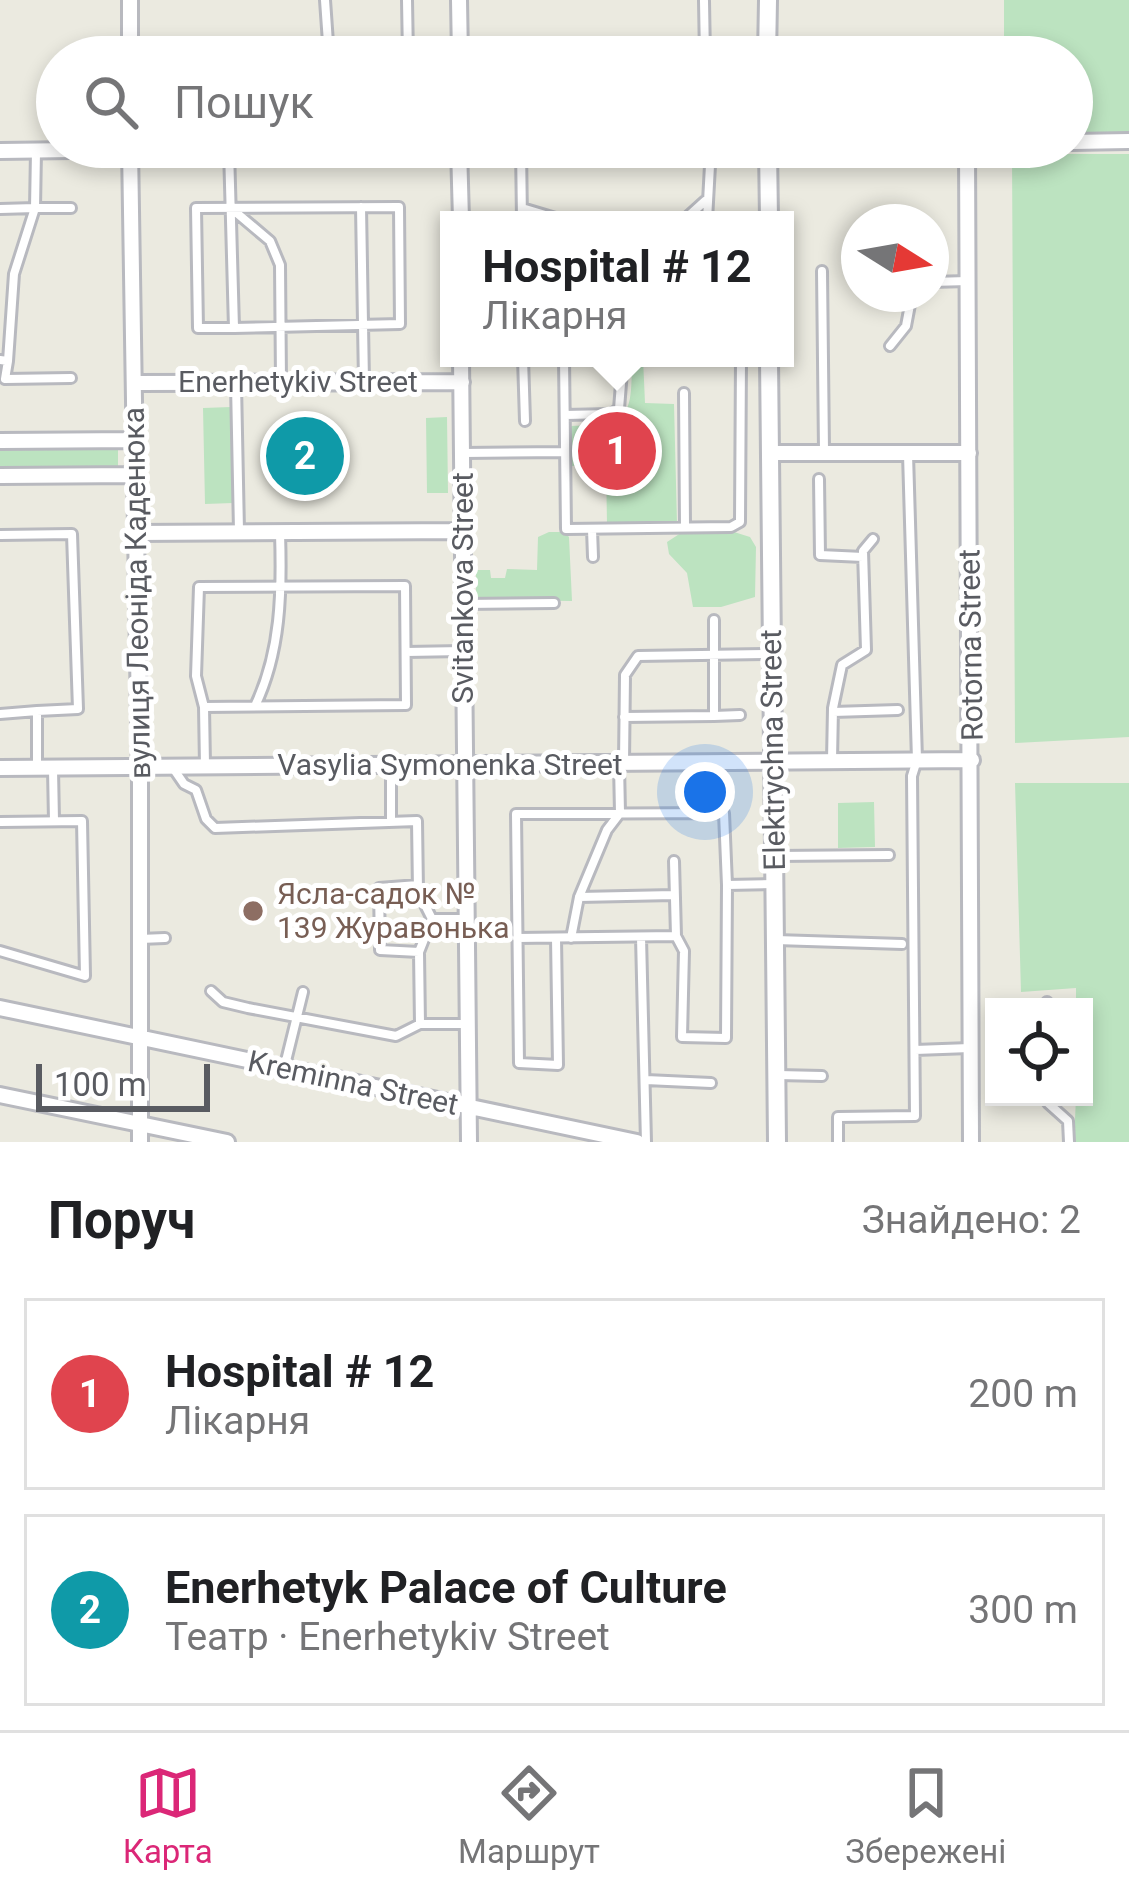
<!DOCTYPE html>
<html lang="uk">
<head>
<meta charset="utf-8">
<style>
  body { margin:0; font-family:Roboto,sans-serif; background:#f2f2f2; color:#202124 }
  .controls { position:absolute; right:36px; bottom:36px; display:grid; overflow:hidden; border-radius:0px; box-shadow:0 6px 18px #0003 }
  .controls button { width:108px; height:108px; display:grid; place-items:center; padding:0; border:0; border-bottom:3px solid #e0e0e0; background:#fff; color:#202124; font:60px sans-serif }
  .compass { position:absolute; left:841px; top:204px; width:108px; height:108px; border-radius:50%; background:#fff; box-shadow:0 6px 18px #0003; rotate:101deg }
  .scale { position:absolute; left:36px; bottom:30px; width:174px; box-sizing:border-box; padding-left:12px; border:6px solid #595b61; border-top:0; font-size:33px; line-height:42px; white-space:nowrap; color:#595b61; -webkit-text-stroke:9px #fff; paint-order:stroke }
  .you { position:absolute; left:705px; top:792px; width:42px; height:42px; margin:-30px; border:9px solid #fff; border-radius:50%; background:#1a73e8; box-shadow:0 0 0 18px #1a73e833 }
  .badge { display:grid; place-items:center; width:78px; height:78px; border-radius:50%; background:#db2777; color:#fff; font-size:39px; font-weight:700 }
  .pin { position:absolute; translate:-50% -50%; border:6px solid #fff; box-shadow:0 3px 12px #0006 }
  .popup { position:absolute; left:440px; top:211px; width:354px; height:156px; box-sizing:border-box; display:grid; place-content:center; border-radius:0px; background:#fff; filter:drop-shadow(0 3px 9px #0005); font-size:39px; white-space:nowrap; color:#757577 }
  .popup b { font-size:45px; color:#202124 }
  .popup::after { content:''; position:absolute; left:50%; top:100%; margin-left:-24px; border:24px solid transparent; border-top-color:#fff }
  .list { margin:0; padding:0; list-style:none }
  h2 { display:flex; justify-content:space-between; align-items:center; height:156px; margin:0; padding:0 48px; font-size:51px }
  h2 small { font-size:39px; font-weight:400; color:#757577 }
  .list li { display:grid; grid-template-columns:78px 1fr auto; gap:36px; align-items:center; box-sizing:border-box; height:192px; margin:0 24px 24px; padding:0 24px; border:3px solid #e0e0e0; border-radius:0px }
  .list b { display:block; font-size:45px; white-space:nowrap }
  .list p { margin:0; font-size:39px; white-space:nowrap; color:#757577 }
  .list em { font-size:39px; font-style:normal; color:#757577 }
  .icon { flex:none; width:66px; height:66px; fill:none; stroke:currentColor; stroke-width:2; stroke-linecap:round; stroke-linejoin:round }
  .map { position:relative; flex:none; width:1129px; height:1142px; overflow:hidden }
  .search { position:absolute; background:#fff; box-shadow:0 6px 18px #0003; left:36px; right:36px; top:36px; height:132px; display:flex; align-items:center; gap:30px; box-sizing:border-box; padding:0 42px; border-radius:66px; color:#757577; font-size:45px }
  .sheet { height:588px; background:#fff }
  nav { display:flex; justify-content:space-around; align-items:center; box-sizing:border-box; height:168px; border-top:3px solid #e0e0e0; background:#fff; font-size:33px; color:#757577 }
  nav a { display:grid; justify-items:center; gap:6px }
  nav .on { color:#db2777 }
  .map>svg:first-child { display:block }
  .green { fill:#bce3c0 }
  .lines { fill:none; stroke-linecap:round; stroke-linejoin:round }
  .service-casing { stroke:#b8b9bf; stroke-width:14 }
  .minor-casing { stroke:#b8b9bf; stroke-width:20 }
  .tertiary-casing { stroke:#b8b9bf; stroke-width:22 }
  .service { stroke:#fff; stroke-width:8 }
  .minor { stroke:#fff; stroke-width:14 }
  .tertiary { stroke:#fff; stroke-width:16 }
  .education-dot { fill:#8d6e63; stroke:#fff; stroke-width:4.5 }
  .labels { text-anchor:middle; stroke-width:10; stroke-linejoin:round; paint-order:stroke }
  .street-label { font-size:30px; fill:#595b61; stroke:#fff }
  .education-label { font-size:30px; fill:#785e54; stroke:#fff; text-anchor:start }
</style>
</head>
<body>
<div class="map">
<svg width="1129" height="1142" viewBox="0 0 1129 1142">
  <rect width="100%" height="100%" fill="#ebeae0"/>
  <path class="green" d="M1004,0H1129V133H1072V57H1004Z
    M1012,154H1129V737L1015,743Z
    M632,358H643L645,403L674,404L677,523L607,524L606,465L571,466V426C633,424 631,415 632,358Z
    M231,407L233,503L205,504L203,408Z
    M447,417L448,493H427L426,418Z
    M118,445V468L0,470V446Z
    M684,531L734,532L750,537L756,547L755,597L721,607H693L687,573L669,554L667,542Z
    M549,532H564L569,537L572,601L476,600V570H490L491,578H505L507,569L537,570L538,537Z
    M1015,783H1129V1142H1074L1076,1097H1084V1007H1076V988L1021,992Z
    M874,802L875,847L838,848V803Z"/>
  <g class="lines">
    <defs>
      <path id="service" d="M325,0L329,57
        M407,0L408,57
        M704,1L705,57
        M521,147L522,220
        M229,149L234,328L400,324L399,207L196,208L198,328H234
        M36,151L35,208H71
        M361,207L364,382
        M522,208L562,220
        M0,209L35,208L14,274L8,361L0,360
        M232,209L270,241L280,265L281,382
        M684,220L705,201
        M707,220L711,147
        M822,271L824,451
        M931,282L968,281
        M890,346L906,326L912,294
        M523,358L525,421
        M564,358L566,529L731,527L740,522L741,358
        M8,361L5,379L71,378
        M236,384L239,531
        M684,393L685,527
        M565,415L611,414L619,409L623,358
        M463,453L565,452
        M819,479L820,555L863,557
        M592,529L593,557
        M0,535L72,534L78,709L37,711
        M405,586L406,705L204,707L196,676L199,587Z
        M464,604L554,603
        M406,652L463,651
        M255,706C281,652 282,592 280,533
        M204,707L205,765
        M833,712L898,710
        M0,714L37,711V766
        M714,716L740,715
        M624,717L714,716V620
        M832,760L833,708L842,665L866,650L863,551L873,539
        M624,762L625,675L638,656L770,654
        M697,763L698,813
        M391,766V822
        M173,768L184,784L196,790L206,819L215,828L417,821L418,891L432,919L419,952L420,1024L396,1036L248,1008L223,1002L211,991
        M53,769L54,821
        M0,822L82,821L85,976L0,951
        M776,856L889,855
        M674,861L676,936
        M418,885L379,888L380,950L419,952
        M579,897L674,895
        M432,919H465
        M641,937L646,1142
        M517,938L676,936L684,951L682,1037L726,1038L727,885L773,884
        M556,938L558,1065L519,1063L516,814L724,813L727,885
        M571,938L579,897L607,830L620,813L619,764
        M140,939L165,938
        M776,940L902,944
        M1047,1002V1007
        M420,1024H467
        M915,1050L970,1048
        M284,1069L303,992
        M778,1075L822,1076
        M646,1080L711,1083
        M1048,1097V1103L1068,1121L1069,1142
        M838,1142V1117L915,1116L912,776L917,760L908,454"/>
      <path id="minor" d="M130,0V57
        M459,0L460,57
        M1072,142L1129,141
        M130,147L140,782V1142
        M459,147L461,220
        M967,147L971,1142
        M0,151L300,147
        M461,358L469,1142
        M134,383L462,382
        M0,441L135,440
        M771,453H969
        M0,476L135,475
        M135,533L463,531
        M0,768L972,760
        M0,1008L637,1142
        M0,1095L227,1142"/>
      <path id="tertiary" d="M767,57L768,0
        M768,147L769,220
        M769,358L777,1142"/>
    </defs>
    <use href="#service" class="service-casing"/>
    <use href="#minor" class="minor-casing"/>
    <use href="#tertiary" class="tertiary-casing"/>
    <use href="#service" class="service"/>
    <use href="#minor" class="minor"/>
    <use href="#tertiary" class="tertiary"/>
  </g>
  <circle class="education-dot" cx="253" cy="911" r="12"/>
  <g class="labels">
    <g class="street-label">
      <text x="298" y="392">Enerhetykiv Street</text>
      <text transform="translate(463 588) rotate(-90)" y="10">Svitankova Street</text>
      <text transform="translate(137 593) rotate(-91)" y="10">вулиця Леоніда Каденюка</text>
      <text transform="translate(971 645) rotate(-91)" y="10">Rotorna Street</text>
      <text transform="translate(773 750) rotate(-91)" y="10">Elektrychna Street</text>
      <text x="450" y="775">Vasylia Symonenka Street</text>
      <text transform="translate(353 1083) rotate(12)" y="10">Kreminna Street</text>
    </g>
    <g class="education-label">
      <text x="277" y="904">Ясла-садок №<tspan x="277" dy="34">139 Журавонька</tspan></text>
    </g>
  </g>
</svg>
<div class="controls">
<button><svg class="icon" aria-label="locate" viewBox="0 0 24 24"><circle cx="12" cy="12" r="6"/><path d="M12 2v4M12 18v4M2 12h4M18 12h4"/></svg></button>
</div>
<svg class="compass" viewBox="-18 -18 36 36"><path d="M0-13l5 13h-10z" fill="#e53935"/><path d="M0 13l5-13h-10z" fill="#757577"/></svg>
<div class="scale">100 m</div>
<div class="you"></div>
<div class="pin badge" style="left:617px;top:451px;background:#e0444e">1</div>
<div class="popup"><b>Hospital # 12</b>Лікарня</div>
<div class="pin badge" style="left:305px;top:456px;background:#0f9aa8">2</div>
<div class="search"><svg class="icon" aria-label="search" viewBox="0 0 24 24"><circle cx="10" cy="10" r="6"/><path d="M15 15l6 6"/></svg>Пошук</div>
</div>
<section class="sheet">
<h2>Поруч<small>Знайдено: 2</small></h2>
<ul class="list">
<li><span class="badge" style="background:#e0444e">1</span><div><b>Hospital # 12</b><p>Лікарня</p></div><em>200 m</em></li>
<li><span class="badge" style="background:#0f9aa8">2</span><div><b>Enerhetyk Palace of Culture</b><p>Театр · Enerhetykiv Street</p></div><em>300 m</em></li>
</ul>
</section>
<nav>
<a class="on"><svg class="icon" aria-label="map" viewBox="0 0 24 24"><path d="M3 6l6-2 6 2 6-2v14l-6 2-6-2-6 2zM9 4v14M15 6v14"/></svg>Карта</a>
<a><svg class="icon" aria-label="directions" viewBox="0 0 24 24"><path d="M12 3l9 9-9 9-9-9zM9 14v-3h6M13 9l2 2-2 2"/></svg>Маршрут</a>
<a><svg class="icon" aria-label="saved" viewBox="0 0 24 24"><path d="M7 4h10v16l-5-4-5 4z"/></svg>Збережені</a>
</nav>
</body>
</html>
